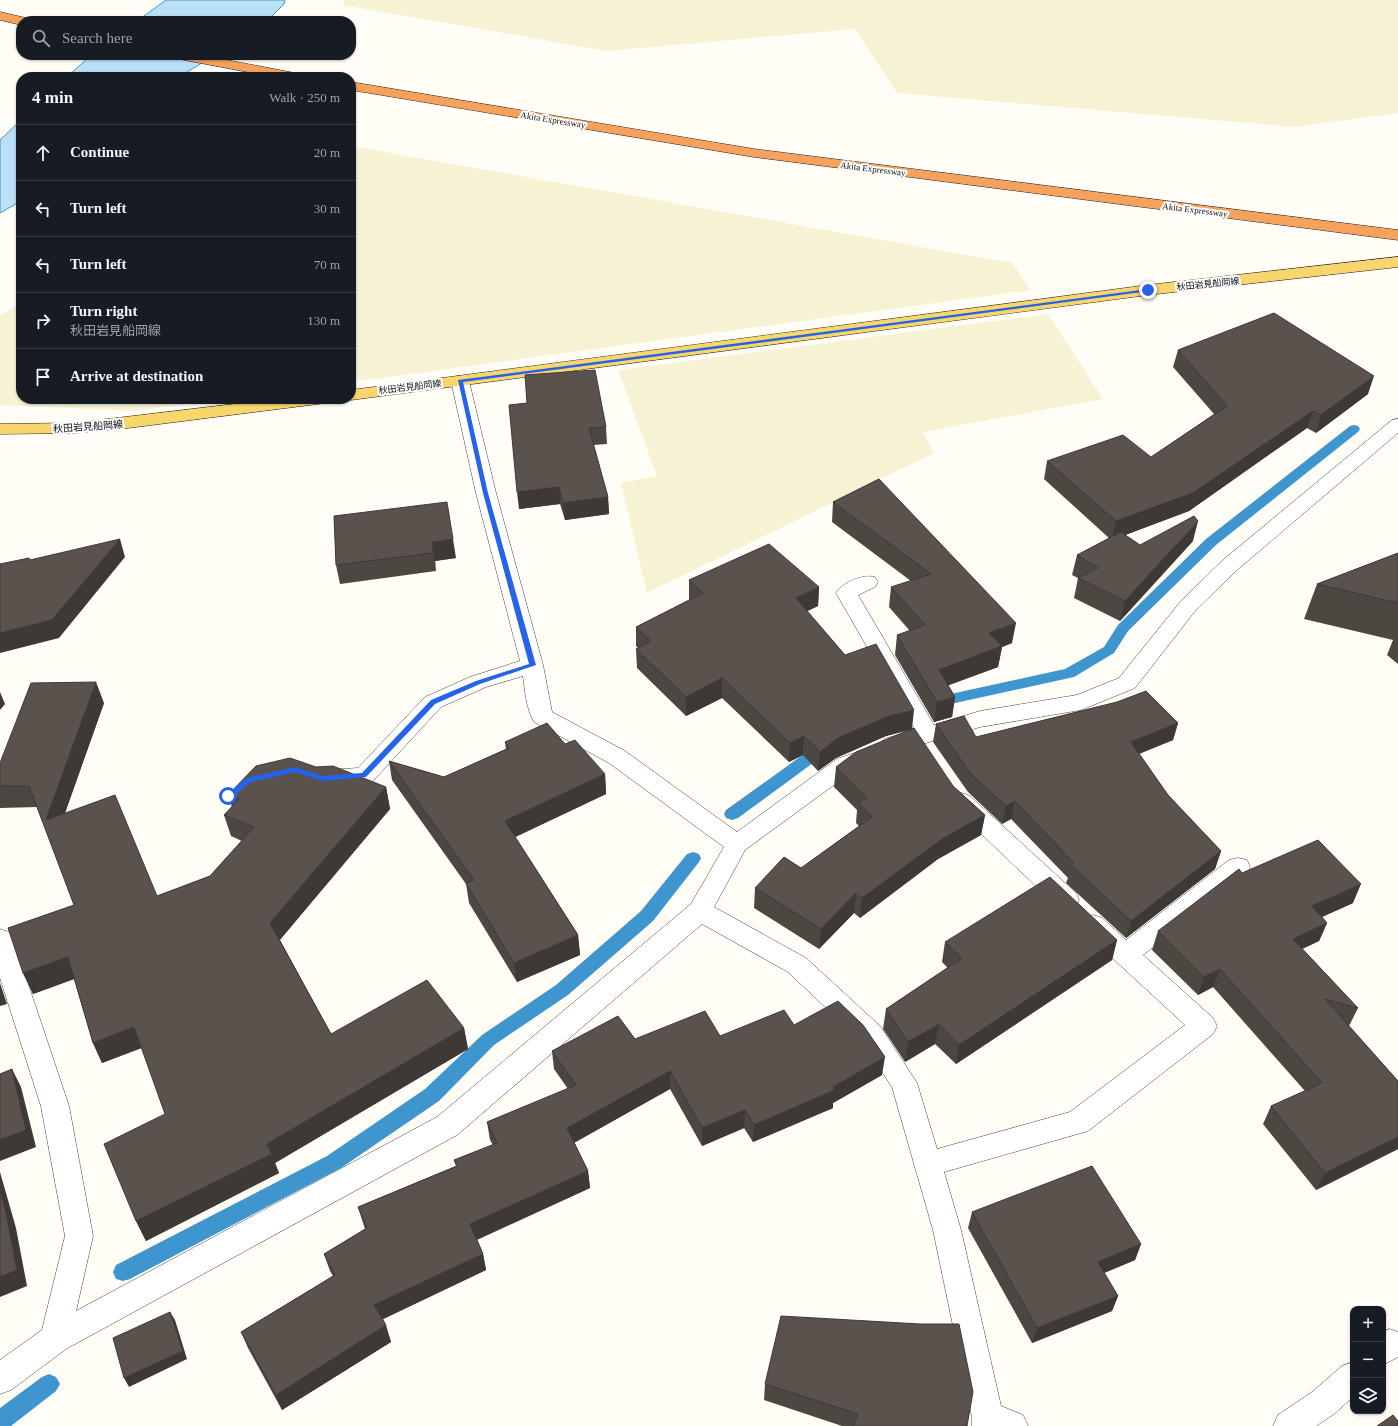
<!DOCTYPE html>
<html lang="en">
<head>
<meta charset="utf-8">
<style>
  body { margin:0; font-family:"Times New Roman","Noto Sans JP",serif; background:#20242c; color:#f1f3f6 }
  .controls { position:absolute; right:12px; bottom:12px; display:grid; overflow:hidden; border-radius:8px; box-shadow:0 1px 3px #0004 }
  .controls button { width:36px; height:36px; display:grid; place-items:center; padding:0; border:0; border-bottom:1px solid #363941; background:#171b24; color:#f1f3f6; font:20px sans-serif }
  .stop { position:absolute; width:12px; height:12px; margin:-9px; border:3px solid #2563eb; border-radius:50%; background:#fff }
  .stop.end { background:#2563eb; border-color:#fff; box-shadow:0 1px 4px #0008 }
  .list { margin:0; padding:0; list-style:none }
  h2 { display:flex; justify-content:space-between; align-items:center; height:52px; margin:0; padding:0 16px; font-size:17px }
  h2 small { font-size:13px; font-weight:400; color:#9ea1a6 }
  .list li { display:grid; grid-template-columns:26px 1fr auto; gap:12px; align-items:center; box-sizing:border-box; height:56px; padding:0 16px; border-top:1px solid #363941 }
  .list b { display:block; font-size:15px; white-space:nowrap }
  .list p { margin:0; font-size:13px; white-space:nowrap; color:#9ea1a6 }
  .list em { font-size:13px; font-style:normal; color:#9ea1a6 }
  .icon { flex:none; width:22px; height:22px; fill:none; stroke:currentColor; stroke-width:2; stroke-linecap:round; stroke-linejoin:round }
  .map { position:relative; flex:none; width:1398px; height:1426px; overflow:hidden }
  .search { position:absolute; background:#171b24; box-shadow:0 1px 3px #0004; left:16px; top:16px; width:340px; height:44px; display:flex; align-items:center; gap:10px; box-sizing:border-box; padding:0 14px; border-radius:16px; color:#9ea1a6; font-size:15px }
  .panel { position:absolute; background:#171b24; box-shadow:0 1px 3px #0004; left:16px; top:72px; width:340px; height:332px; border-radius:16px }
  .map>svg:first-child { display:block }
  .farmland { fill:#f6f3d4 }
  .water { fill:#b9e0f7; stroke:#3f96cf }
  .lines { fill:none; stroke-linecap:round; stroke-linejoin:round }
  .stream { fill:#3f96cf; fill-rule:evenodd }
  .minor-casing { stroke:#444; stroke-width:1 }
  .major-casing { stroke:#222; stroke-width:1 }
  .highway-casing { stroke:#222; stroke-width:1 }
  .minor { fill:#fff; fill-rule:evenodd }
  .major { fill:#f9d66b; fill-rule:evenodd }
  .highway { fill:#f5a25d; fill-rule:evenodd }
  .wall { fill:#4d4742 }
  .shaded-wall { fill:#3f3936 }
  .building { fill:#5a524d; stroke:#3f3936 }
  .route { fill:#2563eb }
  .labels { text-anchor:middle; stroke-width:4; stroke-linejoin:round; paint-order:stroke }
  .far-street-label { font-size:9px; fill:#111; stroke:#fff }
  .street-label { font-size:10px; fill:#111; stroke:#fff }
</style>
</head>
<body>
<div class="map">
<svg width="1398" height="1426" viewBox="0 0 1398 1426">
  <rect width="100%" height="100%" fill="#fffdf5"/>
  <path class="farmland" d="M344,0H1398V113L1295,127L897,93L855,29L607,51L343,5Z
    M351,146L1012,263L1031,290L351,382Z
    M21,304V399H223L134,411L0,405V315Z
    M1048,314L1103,399L923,432L934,453L647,593L621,483L657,476L618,370Z"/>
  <path class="water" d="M166,0H285L284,4L267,21H137Z
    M91,55H215L179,77H67Z
    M21,120V201L0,213V140Z"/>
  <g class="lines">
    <path class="stream" d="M1354,425L1358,426L1360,429L1358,432L1216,545L1128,631L1114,653L1074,677L937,707L932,706L930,702L932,698L937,697L1065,669L1104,647L1118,625L1206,539L1350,426Z
      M823,742L828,744L831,748L828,752L738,818L732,820L726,818L724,814L726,810L818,744Z
      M693,852L699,854L701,858L699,862L653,921L568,995L494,1045L439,1101L341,1168L130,1279L123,1281L116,1279L113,1272L116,1265L327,1156L425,1089L482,1035L556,985L641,911L687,854Z
      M49,1374L56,1377L60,1384L56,1391L11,1426H0V1408L42,1377Z"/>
    <defs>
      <path id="minor" d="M460,376L466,377L469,381L496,493L543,665L552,712L625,751L737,832L837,759L860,751L868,753L871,759L868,765L853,771L745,850L714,907L806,958L880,1026L917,1083L937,1149L1070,1112L1185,1025L1084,932L1081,925L1084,918L1093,915L1102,918L1126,940L1229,860L1238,858L1247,860L1250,867L1247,874L1143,955L1213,1018L1217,1026L1213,1034L1088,1131L944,1172L961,1230L1001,1406L1023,1415L1028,1426H972V1417L933,1230L892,1087L862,1042L788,972L702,924L457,1135L66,1349L11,1390L0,1394V1360L42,1330L65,1236L41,1106L0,978V929L9,932L13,939L69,1106L93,1236L76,1311L437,1117L691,904L724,847L609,763L534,722C526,708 525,691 523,676L486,687L441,707L372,782C357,787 335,789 320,784L317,778L320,772L328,770L358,768L425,697L470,677L520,661L476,493L451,381L454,377Z
        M1398,419V433L1237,570L1195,611L1135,688L1081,710L980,727L892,753L884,751L881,745L884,739L915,730L836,593C843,582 863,574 875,577L878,582L875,587L858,595L934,725L980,711L1077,695L1119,678L1181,601L1223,560L1392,420Z
        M962,793L970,796L1076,893L1079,900L1076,907L1067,910L1058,907L954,808L950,802L954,796Z
        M1390,1329L1398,1332V1357L1383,1365V1332Z
        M1353,1362V1397L1334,1414L1316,1426H1273L1278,1415L1312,1392L1342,1366Z"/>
      <path id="major" d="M1398,257V267L1148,295L351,400L346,399H351V390L1148,285Z
        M276,399H327L324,403L318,404L128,428L74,433L0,434V424L74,423Z"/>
      <path id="highway" d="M0,12L26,18L27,21H21V25L0,20Z
        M172,55H200L295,73L300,74L302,77H274L179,59L174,58Z
        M351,82L754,149L1398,230V240L754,157L351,90Z"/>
    </defs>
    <use href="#minor" class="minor-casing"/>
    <use href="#major" class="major-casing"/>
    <use href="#highway" class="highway-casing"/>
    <use href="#minor" class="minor"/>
    <use href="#major" class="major"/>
    <use href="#highway" class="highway"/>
  </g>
  <path class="wall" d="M1178,350L1368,394L1316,433L1307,428L1189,511L1125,535L1140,545L1193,541L1120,621L1074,598L1078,578L1072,575L1077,555L1109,538L1044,479L1047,461L1151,457L1214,414L1173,367Z
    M527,403L606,427L607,444L593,445L608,497L609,514L565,520L560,504L519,509Z
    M879,479L1012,643L1002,647L998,667L948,685L955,697L952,717L934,722L895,655L897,635L910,631L889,607L891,587L911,581L832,522L833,502Z
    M334,516L456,558L435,561L436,571L340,584L336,565Z
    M1398,553V664L1387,655L1393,640L1304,619L1317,584Z
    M689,580L819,587L818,606L807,611L845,655L912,729L953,786L985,815L981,835L938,859L860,918L854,913L819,949L754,908L755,888L801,868L859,826L856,823L857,810L834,787L836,767L910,730L886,736L836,758L818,771L803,755L789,762L722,698L686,716L637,668L636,649L638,648L636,646V627L689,600Z
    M104,703L65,813L157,896L210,876L242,841L231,836L224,815L232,807L228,795L316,767L386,787L390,809L280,940L331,1034L464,1028L468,1049L275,1163L279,1173L146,1241L136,1221L165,1114L142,1048L102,1063L93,1043L74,979L33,994L23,973L74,905L37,807L0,808V763Z
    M1178,723L1173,740L1139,754L1168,795L1221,851L1215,869L1126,938L1066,883L1068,878L1011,819L1002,824L968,792L933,742L936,724L976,737Z
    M505,742L565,744L605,774L606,794L515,837L578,935L580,955L517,982L469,903L466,884L392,780L389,761L444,777L506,749Z
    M1242,873L1353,903L1322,917L1327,923L1319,941L1302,949L1358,1008L1349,1026L1398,1081V1149L1316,1190L1263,1124L1271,1106L1305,1091L1213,987L1198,995L1152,950L1158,931Z
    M1117,940L1112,960L956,1064L935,1044L905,1062L883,1029L886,1009L948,968L942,962L945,942Z
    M794,1025L882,1075L833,1103V1108L753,1142L744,1128L702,1146L670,1089L574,1143L588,1171L590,1188L477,1240L483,1254L486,1270L383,1319L391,1342L282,1410L248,1348L241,1332L333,1276L330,1271L324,1254L365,1229L358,1207L456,1166L454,1160L493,1145L490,1140L487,1122L568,1089L554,1069L552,1051L635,1039L720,1036Z
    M972,1212L1141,1244L1135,1260L1104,1273L1118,1296L1112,1311L1032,1343L968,1228Z
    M765,1384L967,1426H842L764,1400Z"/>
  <path class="shaded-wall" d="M1374,376L1368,394L1316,433L1321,415Z
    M1313,411L1307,428L1189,511L1112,540L1116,521Z
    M559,487L560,504L519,509L517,492Z
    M608,497L609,514L565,520L563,503Z
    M1198,521L1193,541L1120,621L1125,601Z
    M120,539L125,557L59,638L0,653V633Z
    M453,539L456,558L435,561L436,571L432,542Z
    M819,587L818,606L795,617L796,598Z
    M1016,623L1012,643L1002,647L998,667L936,690L939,670L989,633Z
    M722,678V698L686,716V697Z
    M96,682L104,703L55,841L46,820Z
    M0,692L5,704L0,710Z
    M955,697L952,717L934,722L937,702Z
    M914,710L912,729L886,736L836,758L818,771L820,752L838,738L889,716Z
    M1178,723L1173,740L1126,759L1131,742Z
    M804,736L803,755L789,762L790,743Z
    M605,774L606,794L507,841L505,821Z
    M386,787L390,809L276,944L270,923Z
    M1015,801L1011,819L1002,824L1006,806Z
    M985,815L981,835L938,859L860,918L862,898L942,839Z
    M1221,851L1215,869L1126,938L1131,921Z
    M1361,884L1353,903L1304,925L1312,906Z
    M856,893L854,913L819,949L821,929Z
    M1327,923L1319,941L1285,957L1293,939Z
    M578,935L580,955L517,982L514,963Z
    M1117,940L1112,960L956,1064L959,1045Z
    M68,957L77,978L33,994L23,973Z
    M1220,969L1213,987L1198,995L1204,977Z
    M0,983L7,1004L0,1006Z
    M939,1024L935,1044L905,1062L908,1042Z
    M134,1027L143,1047L102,1063L93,1043Z
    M464,1028L468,1049L275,1163L279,1173L146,1241L136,1221L267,1144Z
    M885,1057L882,1075L833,1103V1108L753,1142L754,1125L833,1087Z
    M12,1069L21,1087L36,1147L0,1161V1140Z
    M670,1071V1089L568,1146L567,1128Z
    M745,1110L744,1128L702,1146V1128Z
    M1398,1137V1149L1316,1190L1325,1173Z
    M588,1171L590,1188L473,1241L470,1224Z
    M0,1172L16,1228L27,1286L0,1297Z
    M1141,1244L1135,1260L1092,1278L1098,1262Z
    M483,1254L486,1270L379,1321L374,1305Z
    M1118,1296L1112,1311L1032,1343L1037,1328Z
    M170,1312L175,1320L187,1359L129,1387L124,1378Z
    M386,1325L391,1342L282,1410L276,1395Z"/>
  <path class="building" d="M1274,313L1374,376L1321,415L1313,411L1193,493L1116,521L1047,461L1123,435L1151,457L1227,406L1178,350Z
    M595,370L606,427L589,428L608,497L563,503L559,487L517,492L509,405L527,403L525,375Z
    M879,479L1016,623L989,633L1002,646L939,670L955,697L937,702L897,635L925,625L891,587L931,574L833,502Z
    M447,502L453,539L432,542L433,553L336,565L334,516Z
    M1194,516L1198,521L1125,601L1078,578L1098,568L1077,555L1121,532L1140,545Z
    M120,539L52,620L0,633V564L29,558L30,560Z
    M769,544L819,587L796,598L845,655L876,644L914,710L889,716L838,738L820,752L804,736L790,743L722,678L686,697L636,649L651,641L636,627L703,593L689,580Z
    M1398,553V603L1317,584Z
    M96,682L46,820L115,795L157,896L210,876L254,827L224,815L239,799L228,795L256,766L290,758L316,767L333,766L386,787L270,923L331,1034L427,980L464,1028L267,1144L272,1154L136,1221L104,1144L165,1114L134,1027L93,1043L68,957L23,973L8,928L74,905L29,786H0V763L31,683Z
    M1146,691L1178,723L1131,742L1168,795L1221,851L1131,921L1071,865L1074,863L1015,801L1006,806L971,774L936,724L964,716L976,737L1117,702Z
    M547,723L565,744L575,740L605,774L505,821L578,935L514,963L466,883L474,880L389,761L444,777L509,748L505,742Z
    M914,728L953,786L985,815L942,839L862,898L856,893L821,929L755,888L784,857L801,868L872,817L858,802L867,798L836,767L856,752Z
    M1318,840L1361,884L1312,906L1327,923L1293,939L1358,1008L1325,999L1398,1081V1137L1325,1173L1271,1106L1322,1083L1220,969L1204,977L1158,931L1239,869L1242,873Z
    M1050,877L1117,940L959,1045L939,1024L908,1042L886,1009L962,958L945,942Z
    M838,1001L863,1025L885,1057L833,1087L835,1090L754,1125L745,1110L702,1128L670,1071L567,1128L588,1171L470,1224L483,1254L374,1305L386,1325L276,1395L241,1332L335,1275L324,1254L367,1228L358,1207L457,1166L454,1160L497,1143L487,1122L576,1085L552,1051L618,1016L635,1039L705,1011L720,1036L784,1010L794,1025Z
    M12,1069L26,1130L0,1140V1074Z
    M1092,1166L1141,1244L1098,1262L1118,1296L1037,1328L972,1212Z
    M0,1190L6,1212L17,1270L0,1277Z
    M170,1312L183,1351L124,1378L113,1338Z
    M781,1316L920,1324H959L973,1392L967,1426H853L858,1414L765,1384Z
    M1393,1415L1398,1421V1426H1377Z"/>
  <path class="route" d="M1148,289L1150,291L463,382L488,493L536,665L480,684L435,704L366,777L322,781L295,772L251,782L231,798H228L225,796L246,778L295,767L322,776L362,773L431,700L476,681L529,664L483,493L458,380Z"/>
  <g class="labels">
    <g class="far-street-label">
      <text transform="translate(553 120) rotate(9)" y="3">Akita Expressway</text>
      <text transform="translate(873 169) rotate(7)" y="3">Akita Expressway</text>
      <text transform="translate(1195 210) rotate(7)" y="3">Akita Expressway</text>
      <text transform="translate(1208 284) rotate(-6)" y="3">秋田岩見船岡線</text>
      <text transform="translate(410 387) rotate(-7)" y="3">秋田岩見船岡線</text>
    </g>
    <g class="street-label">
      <text transform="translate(88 426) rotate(-4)" y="4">秋田岩見船岡線</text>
    </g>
  </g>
</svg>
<div class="controls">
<button>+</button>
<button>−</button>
<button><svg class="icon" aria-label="layers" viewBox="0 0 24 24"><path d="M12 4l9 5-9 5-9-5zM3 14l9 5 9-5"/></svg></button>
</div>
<div class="stop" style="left:228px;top:796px"></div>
<div class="stop end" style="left:1148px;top:290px"></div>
<div class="search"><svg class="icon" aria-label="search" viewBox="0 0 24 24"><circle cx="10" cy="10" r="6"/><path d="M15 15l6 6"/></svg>Search here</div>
<section class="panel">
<h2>4 min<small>Walk · 250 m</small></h2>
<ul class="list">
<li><svg class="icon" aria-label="ahead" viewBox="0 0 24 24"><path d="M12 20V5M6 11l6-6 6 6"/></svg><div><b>Continue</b></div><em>20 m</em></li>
<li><svg class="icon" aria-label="left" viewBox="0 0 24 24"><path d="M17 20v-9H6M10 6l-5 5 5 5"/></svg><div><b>Turn left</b></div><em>30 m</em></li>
<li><svg class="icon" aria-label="left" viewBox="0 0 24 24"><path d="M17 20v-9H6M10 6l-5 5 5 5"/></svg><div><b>Turn left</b></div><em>70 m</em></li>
<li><svg class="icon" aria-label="right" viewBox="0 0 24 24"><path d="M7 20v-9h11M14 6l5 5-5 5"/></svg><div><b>Turn right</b><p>秋田岩見船岡線</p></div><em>130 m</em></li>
<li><svg class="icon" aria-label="arrive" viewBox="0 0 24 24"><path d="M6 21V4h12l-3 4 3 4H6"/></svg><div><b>Arrive at destination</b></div></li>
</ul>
</section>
</div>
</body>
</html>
